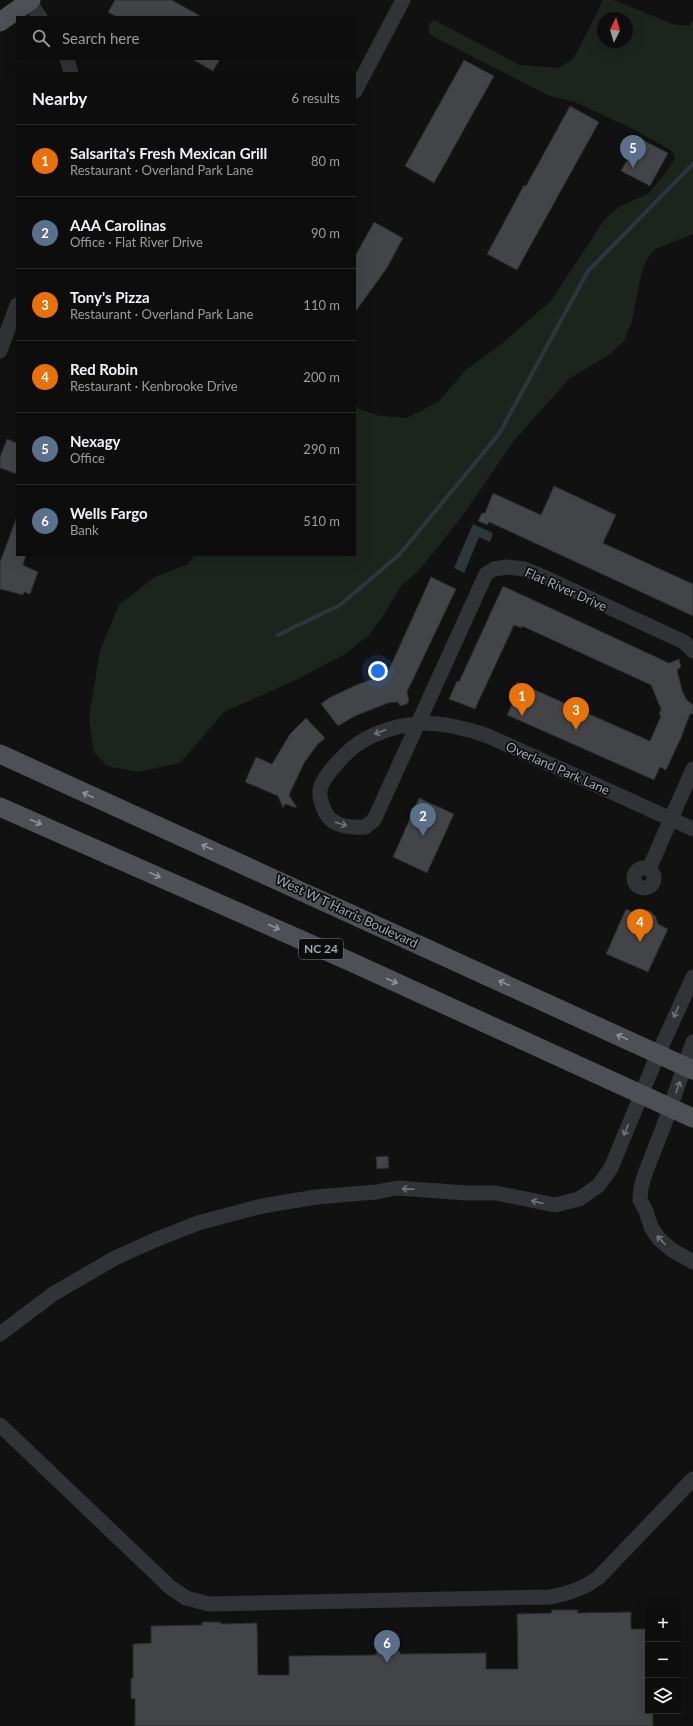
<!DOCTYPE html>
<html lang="en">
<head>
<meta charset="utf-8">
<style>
  body { margin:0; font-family:Lato,sans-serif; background:#161617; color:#f1f3f6 }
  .controls { position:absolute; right:12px; bottom:12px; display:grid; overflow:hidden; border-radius:0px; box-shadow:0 4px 16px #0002 }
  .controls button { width:36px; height:36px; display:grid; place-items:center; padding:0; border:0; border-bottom:1px solid #2d2d2e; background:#0d0d0e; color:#f1f3f6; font:20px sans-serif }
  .compass { position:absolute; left:597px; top:12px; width:36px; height:36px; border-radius:50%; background:#0d0d0e; box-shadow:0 4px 16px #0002; rotate:5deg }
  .you { position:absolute; left:378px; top:671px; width:14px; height:14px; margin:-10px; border:3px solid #fff; border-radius:50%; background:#1a73e8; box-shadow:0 0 0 6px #1a73e833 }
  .badge { display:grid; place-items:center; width:26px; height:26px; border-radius:50%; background:#e09b3b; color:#fff; font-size:13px; font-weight:700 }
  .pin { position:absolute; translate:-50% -33px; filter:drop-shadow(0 1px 2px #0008) }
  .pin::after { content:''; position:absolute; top:21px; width:14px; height:12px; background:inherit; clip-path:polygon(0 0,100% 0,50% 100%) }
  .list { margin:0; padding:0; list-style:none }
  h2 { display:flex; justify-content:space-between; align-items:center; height:52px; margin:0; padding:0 16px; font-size:17px }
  h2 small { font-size:13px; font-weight:400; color:#9a9c9e }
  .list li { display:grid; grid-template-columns:26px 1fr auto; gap:12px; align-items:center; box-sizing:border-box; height:72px; padding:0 16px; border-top:1px solid #2d2d2e }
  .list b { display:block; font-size:15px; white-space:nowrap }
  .list p { margin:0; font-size:13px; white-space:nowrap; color:#9a9c9e }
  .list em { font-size:13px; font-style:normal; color:#9a9c9e }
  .icon { flex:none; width:22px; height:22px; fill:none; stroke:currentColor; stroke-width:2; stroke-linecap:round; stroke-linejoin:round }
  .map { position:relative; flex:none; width:693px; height:1726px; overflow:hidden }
  .search { position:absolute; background:#0d0d0e; box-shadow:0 4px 16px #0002; left:16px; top:16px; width:340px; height:44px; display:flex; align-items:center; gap:10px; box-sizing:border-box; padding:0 14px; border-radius:0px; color:#9a9c9e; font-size:15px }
  .panel { position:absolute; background:#0d0d0e; box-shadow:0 4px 16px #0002; left:16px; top:72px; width:340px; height:484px; border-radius:0px }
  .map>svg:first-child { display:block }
  .green { fill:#1d241e; fill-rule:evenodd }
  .water { fill:#2d363b }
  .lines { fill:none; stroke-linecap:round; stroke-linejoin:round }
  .stream { stroke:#2d363b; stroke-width:4 }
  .building { fill:#424447; stroke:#2b2b2e }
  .minor { stroke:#323337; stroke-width:15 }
  .major { stroke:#4e5055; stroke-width:19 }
  .oneway { stroke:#70747a }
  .oneway2 { stroke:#8e939a }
  .labels { text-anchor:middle; stroke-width:3.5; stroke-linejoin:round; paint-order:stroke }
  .shield { fill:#0c0c0d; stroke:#767a80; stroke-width:1 }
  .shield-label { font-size:12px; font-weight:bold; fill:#a3a9b1 }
  .street-label { font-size:13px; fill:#a3a9b1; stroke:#0c0c0d }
</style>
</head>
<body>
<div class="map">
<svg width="693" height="1726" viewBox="0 0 693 1726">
  <rect width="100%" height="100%" fill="#111112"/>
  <path class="green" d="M603,0H614L672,24L689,26L693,20V234L655,249L646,261L641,275L632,321L624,341L610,354L569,379L513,442L465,512L438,547L418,571L401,586L383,616L368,636L345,654L296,680L224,712L180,763L138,772L107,766L93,751L89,716L100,651L119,605L155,577L188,564L195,555H355V403L359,409L380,416L407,418L438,402L467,369L499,346L551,301L604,220L620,206L648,194L667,171L675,159L672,151L631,128L575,102L550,96L436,38L429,33V25L434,20L520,65L558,68L574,58ZM603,18H627V42H603Z"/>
  <path class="water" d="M473,524L493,533L490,542L479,537L464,573L454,568Z"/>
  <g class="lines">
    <path class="stream" d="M278,635L340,605L399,555L499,434L588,271L693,164"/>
  </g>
  <path class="building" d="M115,0H172L202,17H117L108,12Z
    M192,59H220L213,71Z
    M464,60L494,76L434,183L405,166Z
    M570,106L599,122L517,270L487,254L524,185L526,186Z
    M639,138L668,153L650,186L621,171Z
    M374,222L403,238L387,268L355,312V256Z
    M7,439L17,443V474L0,468V457Z
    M554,486L616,515L603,543L693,584V616L489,522L487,525L478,521L482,513H485L493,493L541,515Z
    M16,519L17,555H26L23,565L38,572L30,594L24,592L23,595L0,589V562Z
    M431,577L456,589L407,692L409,700L407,704L400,706L398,702L388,703L355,716L338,726L321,704L329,698L356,685L387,674Z
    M503,586L669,663L679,659L681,667L677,670L682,690L686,699L693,705V714H690L681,738L666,770L660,767L654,780L507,715L513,702L509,700L517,682L650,741L661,716L659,714L661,709L651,685L522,626L521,628L514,625L475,709L449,699L457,681L459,682Z
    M306,718L325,738L318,744L304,763L289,795L297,808L285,804L283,808L278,796L245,782L256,757L272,764L290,734Z
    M419,798L454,814L427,873L393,857Z
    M626,909L637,914L642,910L650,911L656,917L658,924L668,929L648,972L606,954Z
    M388,1156L389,1168L377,1169L376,1157Z
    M551,1610H578L577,1613L631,1612V1629H648V1711H653V1726H135V1699H131V1678H133V1644L151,1643V1626L202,1625V1622H221V1624L257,1623L258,1675H289V1656L376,1655V1652L400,1651V1654L486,1653V1669H518L517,1614L552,1613Z"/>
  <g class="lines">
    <path class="minor" d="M29,2L40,17
      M67,59L71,73
      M355,91L403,0
      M0,351L17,305
      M693,651L684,642L546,578L524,569L507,567L494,569L486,574L374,820L365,827C345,828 328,826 322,804C320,799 319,792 321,786C326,773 347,751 359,743C376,732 396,726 416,724C436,721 469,729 488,736L693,829
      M634 878a10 10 0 1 1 20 0a10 10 0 1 1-20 0Z
      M649,869L693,769
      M693,1042L664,1125L646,1171L641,1187L640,1200L646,1211L651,1227L659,1239L672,1250L693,1262
      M0,1334L53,1294L115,1258L155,1240L198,1223L262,1206L316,1197L376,1192L397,1188L467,1193H496L555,1205L579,1199L598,1186L611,1168L658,1054L693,977
      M0,1425L170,1587L186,1598L209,1604L550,1597C568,1594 583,1589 598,1578L693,1479"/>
    <path class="major" d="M0,22L31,0
      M0,754L693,1070
      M0,807L349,961L693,1118"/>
  </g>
  <defs><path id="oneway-shaft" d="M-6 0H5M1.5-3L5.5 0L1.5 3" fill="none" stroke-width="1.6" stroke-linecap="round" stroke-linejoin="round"/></defs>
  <g class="oneway">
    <use href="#oneway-shaft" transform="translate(380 732) rotate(159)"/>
    <use href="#oneway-shaft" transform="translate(341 824) rotate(17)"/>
    <use href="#oneway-shaft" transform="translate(676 1012) rotate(114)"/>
    <use href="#oneway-shaft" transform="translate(678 1087) rotate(-71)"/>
    <use href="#oneway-shaft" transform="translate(626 1130) rotate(112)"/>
    <use href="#oneway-shaft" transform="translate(408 1189) rotate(-179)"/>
    <use href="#oneway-shaft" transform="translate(537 1202) rotate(-167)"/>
    <use href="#oneway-shaft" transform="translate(661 1240) rotate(-133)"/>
  </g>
  <g class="oneway2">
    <use href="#oneway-shaft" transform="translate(88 795) rotate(-155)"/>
    <use href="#oneway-shaft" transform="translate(36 822) rotate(24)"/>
    <use href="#oneway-shaft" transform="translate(207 847) rotate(-156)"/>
    <use href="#oneway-shaft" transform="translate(155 875) rotate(24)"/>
    <use href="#oneway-shaft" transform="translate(274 927) rotate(24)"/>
    <use href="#oneway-shaft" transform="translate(392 981) rotate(24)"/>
    <use href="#oneway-shaft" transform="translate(504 983) rotate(-155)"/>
    <use href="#oneway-shaft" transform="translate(622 1037) rotate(-155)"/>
  </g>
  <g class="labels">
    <rect class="shield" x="299" y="939" width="44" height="20" rx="3"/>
    <g class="shield-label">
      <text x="321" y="953">NC 24</text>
    </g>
    <g class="street-label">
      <text transform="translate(566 589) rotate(24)" y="5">Flat River Drive</text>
      <text transform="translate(558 768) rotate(24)" y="5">Overland Park Lane</text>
      <text transform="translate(347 911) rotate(25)" y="5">West W T Harris Boulevard</text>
    </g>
  </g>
</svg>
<div class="controls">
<button>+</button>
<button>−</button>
<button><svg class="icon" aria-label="layers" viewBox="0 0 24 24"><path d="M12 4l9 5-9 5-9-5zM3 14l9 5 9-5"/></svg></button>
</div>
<svg class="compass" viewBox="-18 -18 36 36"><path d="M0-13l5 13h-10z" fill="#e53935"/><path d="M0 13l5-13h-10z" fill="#9a9c9e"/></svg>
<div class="you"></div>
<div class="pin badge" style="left:522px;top:716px;background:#e8710a">1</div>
<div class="pin badge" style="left:423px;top:836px;background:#5c6f8a">2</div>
<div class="pin badge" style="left:576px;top:730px;background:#e8710a">3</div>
<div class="pin badge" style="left:640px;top:942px;background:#e8710a">4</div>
<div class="pin badge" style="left:633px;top:168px;background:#5c6f8a">5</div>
<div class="pin badge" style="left:387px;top:1663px;background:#5c6f8a">6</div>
<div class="search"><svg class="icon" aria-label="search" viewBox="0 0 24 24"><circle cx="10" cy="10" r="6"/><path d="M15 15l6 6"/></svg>Search here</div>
<section class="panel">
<h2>Nearby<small>6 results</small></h2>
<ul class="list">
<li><span class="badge" style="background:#e8710a">1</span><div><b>Salsarita's Fresh Mexican Grill</b><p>Restaurant · Overland Park Lane</p></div><em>80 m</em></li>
<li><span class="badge" style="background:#5c6f8a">2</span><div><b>AAA Carolinas</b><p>Office · Flat River Drive</p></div><em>90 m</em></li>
<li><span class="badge" style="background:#e8710a">3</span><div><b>Tony's Pizza</b><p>Restaurant · Overland Park Lane</p></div><em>110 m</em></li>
<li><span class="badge" style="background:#e8710a">4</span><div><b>Red Robin</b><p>Restaurant · Kenbrooke Drive</p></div><em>200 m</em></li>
<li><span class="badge" style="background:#5c6f8a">5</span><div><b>Nexagy</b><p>Office</p></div><em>290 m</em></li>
<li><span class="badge" style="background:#5c6f8a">6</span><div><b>Wells Fargo</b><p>Bank</p></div><em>510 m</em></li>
</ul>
</section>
</div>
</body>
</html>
